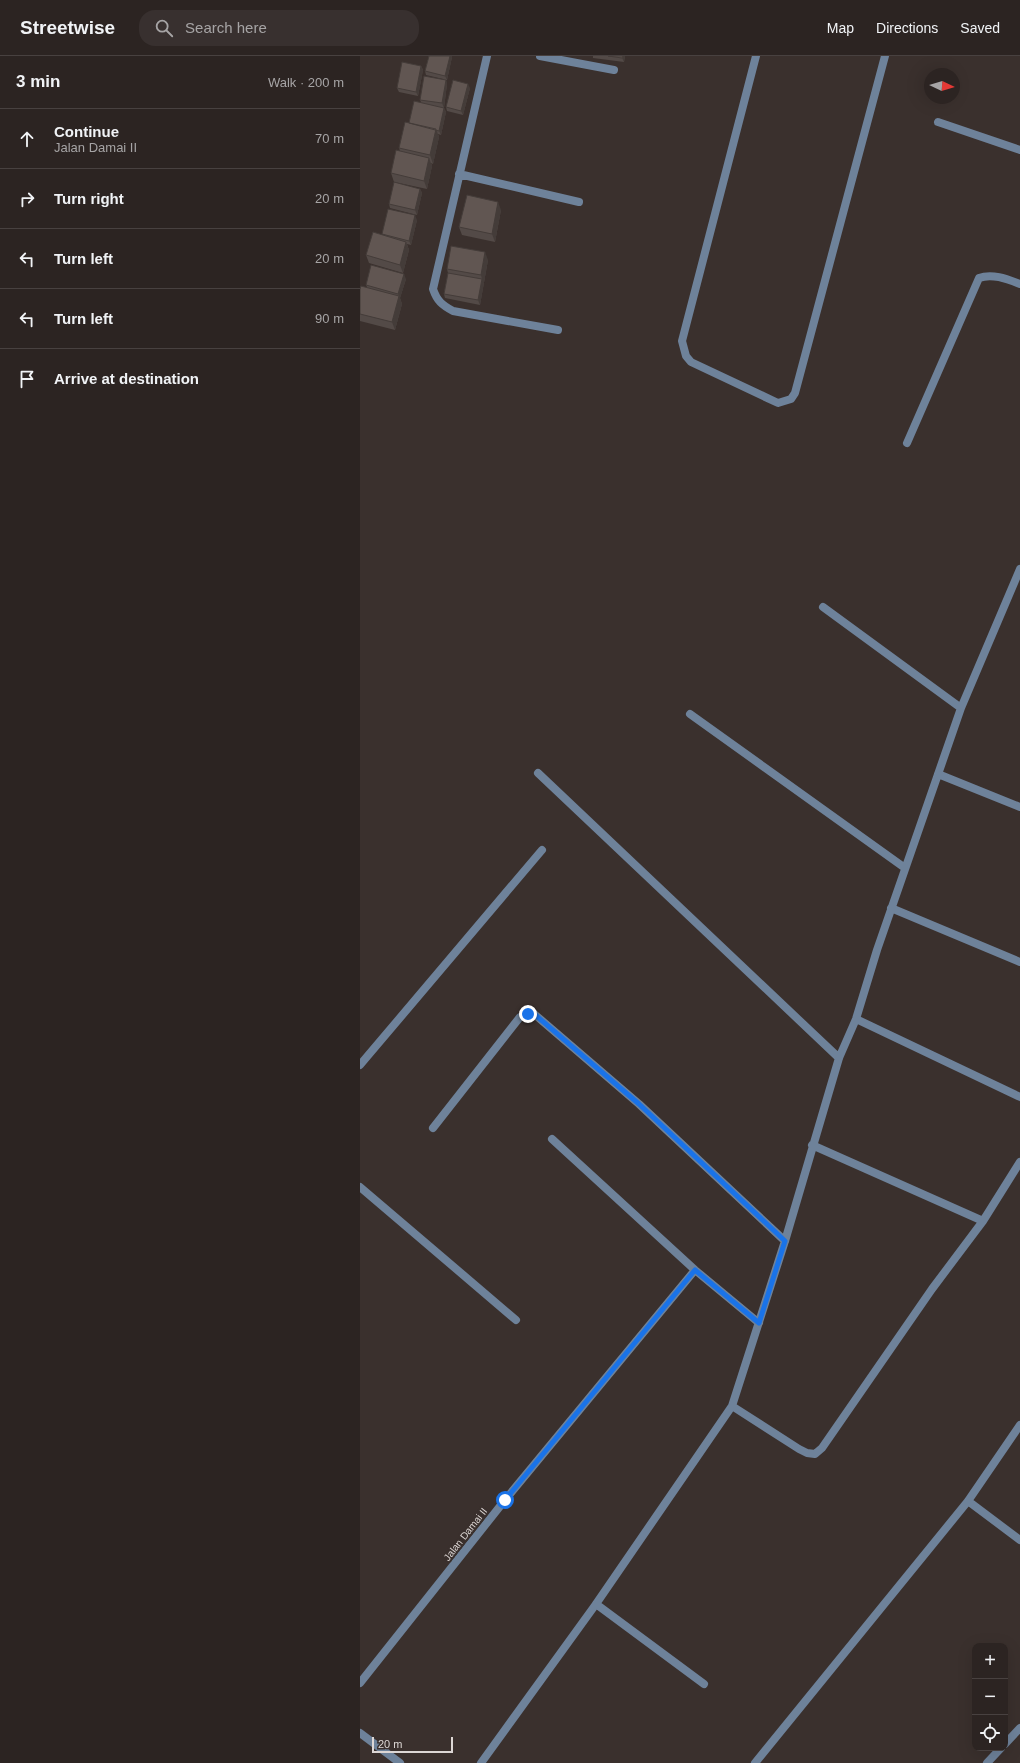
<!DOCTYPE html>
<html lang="en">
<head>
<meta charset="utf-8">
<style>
  body { margin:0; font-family:Helvetica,sans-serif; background:#38302f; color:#f1f3f6 }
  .controls { position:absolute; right:12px; bottom:12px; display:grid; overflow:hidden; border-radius:8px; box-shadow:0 4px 16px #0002 }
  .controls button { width:36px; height:36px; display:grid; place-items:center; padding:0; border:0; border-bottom:1px solid #484140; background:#2c2422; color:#f1f3f6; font:20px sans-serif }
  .compass { position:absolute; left:564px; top:12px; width:36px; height:36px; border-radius:50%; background:#2c2422; box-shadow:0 4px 16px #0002; rotate:94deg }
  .scale { position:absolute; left:12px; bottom:10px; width:81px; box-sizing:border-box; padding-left:4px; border:2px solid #ddd7d5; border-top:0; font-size:11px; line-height:14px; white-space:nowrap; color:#ddd7d5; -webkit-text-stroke:3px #3a302d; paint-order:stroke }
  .stop { position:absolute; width:12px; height:12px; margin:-9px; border:3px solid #1a73e8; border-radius:50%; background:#fff }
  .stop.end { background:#1a73e8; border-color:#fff; box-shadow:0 1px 4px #0008 }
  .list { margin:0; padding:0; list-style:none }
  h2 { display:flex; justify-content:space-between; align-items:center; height:52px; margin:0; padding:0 16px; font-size:17px }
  h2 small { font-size:13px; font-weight:400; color:#a6a4a5 }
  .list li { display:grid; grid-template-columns:26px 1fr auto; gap:12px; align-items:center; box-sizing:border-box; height:60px; padding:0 16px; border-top:1px solid #484140 }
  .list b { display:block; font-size:15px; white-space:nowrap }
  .list p { margin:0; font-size:13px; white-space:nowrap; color:#a6a4a5 }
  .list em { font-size:13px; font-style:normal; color:#a6a4a5 }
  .icon { flex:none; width:22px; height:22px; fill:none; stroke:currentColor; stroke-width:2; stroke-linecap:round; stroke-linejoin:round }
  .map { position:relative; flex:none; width:660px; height:1707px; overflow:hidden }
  header { display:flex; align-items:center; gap:24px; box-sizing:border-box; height:56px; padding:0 20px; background:#2c2422; border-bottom:1px solid #484140 }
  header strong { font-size:19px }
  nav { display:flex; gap:22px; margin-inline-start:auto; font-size:14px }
  .search { width:280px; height:36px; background:#38302f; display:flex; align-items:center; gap:10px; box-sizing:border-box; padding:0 14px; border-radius:16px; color:#a6a4a5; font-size:15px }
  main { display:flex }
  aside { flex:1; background:#2c2422 }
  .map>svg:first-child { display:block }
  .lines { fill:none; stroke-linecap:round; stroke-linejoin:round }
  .minor { stroke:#6e829a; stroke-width:8 }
  .tertiary { stroke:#6e829a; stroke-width:8 }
  .wall { fill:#534a47 }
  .shaded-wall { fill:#443c39 }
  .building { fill:#615652; stroke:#443c39 }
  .route { stroke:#1a73e8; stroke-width:5 }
  .labels { text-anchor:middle; stroke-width:4; stroke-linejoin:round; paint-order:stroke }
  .street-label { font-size:10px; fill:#ddd7d5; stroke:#3a302d }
</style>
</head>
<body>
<header>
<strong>Streetwise</strong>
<div class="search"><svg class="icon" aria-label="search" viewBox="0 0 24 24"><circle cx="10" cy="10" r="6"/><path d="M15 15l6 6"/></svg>Search here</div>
<nav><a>Map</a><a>Directions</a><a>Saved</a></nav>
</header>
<main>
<aside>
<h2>3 min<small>Walk · 200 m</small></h2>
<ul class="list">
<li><svg class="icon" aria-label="ahead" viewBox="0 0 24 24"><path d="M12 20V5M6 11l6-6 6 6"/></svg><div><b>Continue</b><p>Jalan Damai II</p></div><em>70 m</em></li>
<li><svg class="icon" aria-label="right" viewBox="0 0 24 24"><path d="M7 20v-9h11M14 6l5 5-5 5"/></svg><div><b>Turn right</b></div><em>20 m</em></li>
<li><svg class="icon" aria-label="left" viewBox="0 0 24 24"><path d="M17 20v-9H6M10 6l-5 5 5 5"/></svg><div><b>Turn left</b></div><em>20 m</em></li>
<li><svg class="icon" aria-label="left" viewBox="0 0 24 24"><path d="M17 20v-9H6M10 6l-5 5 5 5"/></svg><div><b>Turn left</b></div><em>90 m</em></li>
<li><svg class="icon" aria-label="arrive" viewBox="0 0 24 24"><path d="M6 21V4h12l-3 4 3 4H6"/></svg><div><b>Arrive at destination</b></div></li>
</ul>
</aside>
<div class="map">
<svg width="660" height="1707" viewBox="0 0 660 1707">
  <rect width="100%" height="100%" fill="#3a302d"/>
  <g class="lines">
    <path class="minor" d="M127,0L73,233C77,245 82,249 93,255L198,274
      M180,0L254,14
      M396,0L322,285L326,300L331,306L418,347L431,343L435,337L525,0
      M578,66L660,94
      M99,118L219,146
      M547,387L619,222C632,217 647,223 660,228
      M463,551L601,652
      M330,658L545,812
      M178,717L479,1002
      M578,718L660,751
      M531,852L660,906
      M496,963L660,1041
      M0,1009L182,794
      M73,1072L160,961L173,957L279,1048L425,1185
      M192,1083L335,1214L399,1267
      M452,1089L623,1165
      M0,1131L156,1264
      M372,1350L439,1393L447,1397L455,1398L462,1392L572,1233L623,1165L660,1106
      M608,1445L660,1484
      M236,1548L344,1628
      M0,1627L145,1444L335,1214
      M645,1688L660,1672
      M121,1707L236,1548L372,1350L425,1185L479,1002L496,963L517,894L601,652L660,513
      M395,1707L608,1445L660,1369
      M627,1707L641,1692"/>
    <path class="tertiary" d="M0,1677L40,1707"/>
  </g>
  <path class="wall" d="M69,0H92V1L87,24H86L87,28L84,52L86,56L81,79L78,78L79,81L73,108L71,107L72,110L67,133L34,126L31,117L40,95L39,92L49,67L61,46L60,44L83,23L66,19L65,15Z
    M233,0H265L264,6L233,2Z
    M61,10L63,14L58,40L39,36L37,32Z
    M110,32L103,59L87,55L86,51Z
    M60,133L62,137L57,159L30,152L29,148Z
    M141,154L135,186L102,179L99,171Z
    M57,164L51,189L47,188L49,194L43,217L9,207L6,199L23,179Z
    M128,204L120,249L85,242L84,238L88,217L87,213Z
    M46,223L40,242L42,248L35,274L0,265V233L7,231L6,229Z"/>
  <path class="shaded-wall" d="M90,0H92V1L87,24L85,20Z
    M263,0H265L264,6L262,2Z
    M61,10L63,14L58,40L56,36Z
    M86,24L87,28L84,52L82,47Z
    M108,28L110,32L103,59L101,55Z
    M84,52L86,56L81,79L79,75Z
    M76,73L79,81L73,108L70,99Z
    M69,102L72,110L67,133L64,125Z
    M60,133L62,137L57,159L55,154Z
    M138,146L141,154L135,186L132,178Z
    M55,159L57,164L51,189L49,185Z
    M46,186L49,194L43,217L40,209Z
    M125,196L128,204L120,249L118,244L122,223L121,219Z
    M44,218L46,223L40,242L42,248L35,274L32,266L39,240L38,238Z"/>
  <path class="building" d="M69,0H90L85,20L65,15Z
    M248,0H263L262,2Z
    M42,6L61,10L56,36L37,32Z
    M64,20L86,24L82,47L60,44Z
    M93,24L108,28L101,55L86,51Z
    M54,45L84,52L79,75L49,67Z
    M45,66L76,73L70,99L39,92Z
    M36,94L69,102L64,125L31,117Z
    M34,126L60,133L55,154L29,148Z
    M107,139L138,146L132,178L99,171Z
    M28,153L55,159L49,185L22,178Z
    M13,176L46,186L40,209L6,199Z
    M91,190L125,196L121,219L87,213Z
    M11,209L44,218L38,238L6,229Z
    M88,217L122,223L118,244L84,238Z
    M1,230L39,240L32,266L0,258V233Z"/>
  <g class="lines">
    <path class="route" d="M145,1444L335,1214L399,1267L425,1185L279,1048L173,957L168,958"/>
  </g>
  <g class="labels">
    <g class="street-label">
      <text transform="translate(105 1478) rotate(-52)" y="4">Jalan Damai II</text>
    </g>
  </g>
</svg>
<div class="controls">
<button>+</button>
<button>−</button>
<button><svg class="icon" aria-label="locate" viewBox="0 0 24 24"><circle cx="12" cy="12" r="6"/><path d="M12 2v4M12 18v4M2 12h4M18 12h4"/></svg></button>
</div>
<svg class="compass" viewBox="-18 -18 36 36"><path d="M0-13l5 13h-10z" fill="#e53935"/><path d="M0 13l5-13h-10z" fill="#a6a4a5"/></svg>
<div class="scale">20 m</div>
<div class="stop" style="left:145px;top:1444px"></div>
<div class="stop end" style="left:168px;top:958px"></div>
</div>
</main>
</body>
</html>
